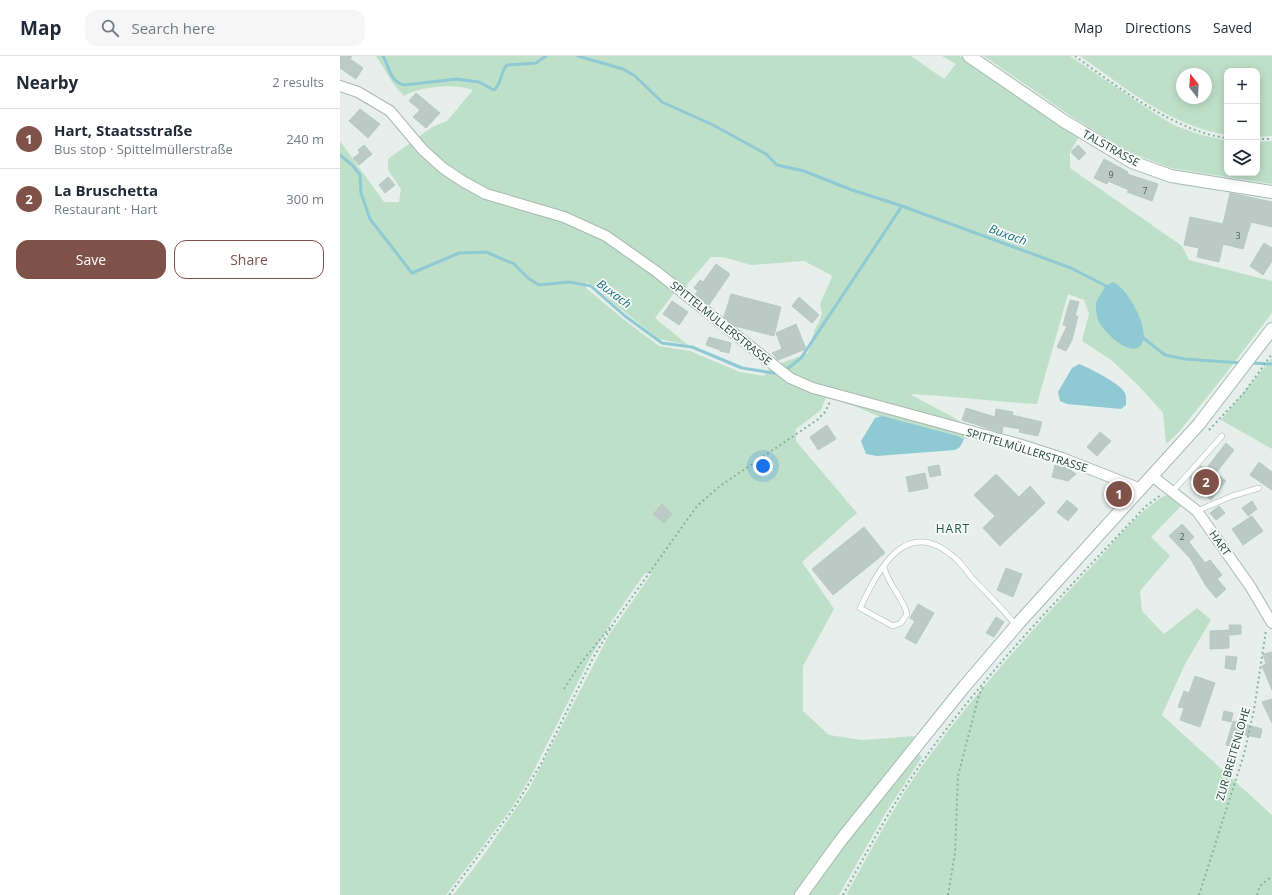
<!DOCTYPE html>
<html lang="en">
<head>
<meta charset="utf-8">
<style>
  body { margin:0; font-family:"Open Sans",sans-serif; background:#f6f6f7; color:#1f2937 }
  .controls { position:absolute; right:12px; top:12px; display:grid; overflow:hidden; border-radius:8px; box-shadow:0 2px 10px #0003 }
  .controls button { width:36px; height:36px; display:grid; place-items:center; padding:0; border:0; border-bottom:1px solid #e0e1e3; background:#fff; color:#1f2937; font:20px sans-serif }
  .compass { position:absolute; left:836px; top:12px; width:36px; height:36px; border-radius:50%; background:#fff; box-shadow:0 2px 10px #0003; rotate:343deg }
  .you { position:absolute; left:423px; top:410px; width:14px; height:14px; margin:-10px; border:3px solid #fff; border-radius:50%; background:#1a73e8; box-shadow:0 0 0 6px #1a73e833 }
  .badge { display:grid; place-items:center; width:26px; height:26px; border-radius:50%; background:#7f5249; color:#fff; font-size:13px; font-weight:700 }
  .pin { position:absolute; translate:-50% -50%; border:2px solid #fff; box-shadow:0 1px 4px #0006 }
  .list { margin:0; padding:0; list-style:none }
  h2 { display:flex; justify-content:space-between; align-items:center; height:52px; margin:0; padding:0 16px; font-size:17px }
  h2 small { font-size:13px; font-weight:400; color:#747a83 }
  .list li { display:grid; grid-template-columns:26px 1fr auto; gap:12px; align-items:center; box-sizing:border-box; height:60px; padding:0 16px; border-top:1px solid #e0e1e3 }
  .list b { display:block; font-size:15px; white-space:nowrap }
  .list p { margin:0; font-size:13px; white-space:nowrap; color:#747a83 }
  .list em { font-size:13px; font-style:normal; color:#747a83 }
  .actions { display:flex; gap:8px; padding:12px 16px }
  .actions a { flex:1; padding:9px 0; border:1px solid #7f5249; border-radius:12px; text-align:center; font-size:14px; color:#7f5249 }
  .actions .main { background:#7f5249; color:#fff }
  .icon { flex:none; width:22px; height:22px; fill:none; stroke:currentColor; stroke-width:2; stroke-linecap:round; stroke-linejoin:round }
  .map { position:relative; flex:none; width:932px; height:839px; overflow:hidden }
  header { display:flex; align-items:center; gap:24px; box-sizing:border-box; height:56px; padding:0 20px; background:#fff; border-bottom:1px solid #e0e1e3 }
  header strong { font-size:19px }
  nav { display:flex; gap:22px; margin-inline-start:auto; font-size:14px }
  .search { width:280px; height:36px; background:#f6f6f7; display:flex; align-items:center; gap:10px; box-sizing:border-box; padding:0 14px; border-radius:12px; color:#747a83; font-size:15px }
  main { display:flex }
  aside { flex:1; background:#fff }
  .map>svg:first-child { display:block }
  .green { fill:#bfe0c8; fill-rule:evenodd }
  .water { fill:#8ec9d4 }
  .lines { fill:none; stroke-linecap:round; stroke-linejoin:round }
  .stream { stroke:#8ec9d4; stroke-width:3 }
  .building { fill:#bbcac4; stroke:#b8c9c2 }
  .lane-casing { stroke:#a8b8b2; stroke-width:6 }
  .street-casing { stroke:#a8b8b2; stroke-width:12 }
  .secondary-casing { stroke:#a4bbb3; stroke-width:14 }
  .path { stroke:#86b3a5; stroke-width:2; stroke-dasharray:2 3; stroke-linecap:butt }
  .lane { stroke:#fff; stroke-width:5 }
  .street { stroke:#fff; stroke-width:10 }
  .secondary { stroke:#fff; stroke-width:12 }
  .labels { text-anchor:middle; stroke-width:3.5; stroke-linejoin:round; paint-order:stroke }
  .number-label { font-size:9px; fill:#4a645c }
  .street-label { font-size:11px; fill:#24423a; stroke:#f7fbf9 }
  .water-label { font-size:12px; font-style:italic; fill:#1c6f80; stroke:#f7fbf9 }
  .neighbourhood-label { font-size:12px; letter-spacing:1px; fill:#1f5548; stroke:#f7fbf9 }
</style>
</head>
<body>
<header>
<strong>Map</strong>
<div class="search"><svg class="icon" aria-label="search" viewBox="0 0 24 24"><circle cx="10" cy="10" r="6"/><path d="M15 15l6 6"/></svg>Search here</div>
<nav><a>Map</a><a>Directions</a><a>Saved</a></nav>
</header>
<main>
<aside>
<h2>Nearby<small>2 results</small></h2>
<ul class="list">
<li><span class="badge">1</span><div><b>Hart, Staatsstraße</b><p>Bus stop · Spittelmüllerstraße</p></div><em>240 m</em></li>
<li><span class="badge">2</span><div><b>La Bruschetta</b><p>Restaurant · Hart</p></div><em>300 m</em></li>
</ul>
<div class="actions"><a class="main">Save</a><a>Share</a></div>
</aside>
<div class="map">
<svg width="932" height="839" viewBox="0 0 932 839">
  <rect width="100%" height="100%" fill="#e6efeb"/>
  <path class="green" d="M36,0H571L604,23L616,8L602,0H620L739,81L730,96V112L842,190L849,204L932,225V257L884,320L838,377L826,388L823,357L798,329L771,304L742,285L749,258L744,244L728,238L697,348C655,346 613,340 570,338C590,350 612,358 630,373L628,382L624,383L618,380L538,360L517,351L486,341L481,354L456,373V385L517,457L462,506L494,553L463,610V655L489,679L522,684L575,680L456,839H113L141,803L188,735L269,579L312,517H305L273,563L249,604L190,722L171,753L106,839H0V85L44,146H59L61,133L48,114V103L92,71L107,65L133,34C114,27 81,30 64,40L54,29ZM242,171L284,188L344,232L371,201H383L411,209L464,205L491,219L492,221L480,248L482,257L479,266L475,273L468,297L431,311L424,320L400,316L350,295L319,290L283,263L246,232V226L258,232L273,247L319,283L348,289L315,262L335,236L282,194Z
    M644,0H730L817,59L836,70L858,78L887,85V117H917V86L932,85V128L831,112L791,97L731,60Z
    M740,0H932V80L917,81V15H887V79C830,70 786,32 740,0ZM842,18H866V42H842Z
    M932,302V393L881,364Z
    M827,439L841,450L811,481L830,500L800,535L802,555L824,578L857,552L871,564L845,608L822,659L932,759V839H506C532,793 556,745 588,702C638,633 695,571 753,509C771,490 803,449 827,439Z
    M577,697L582,701L545,758L499,839H466L481,818Z"/>
  <path class="water" d="M773,226C787,231 812,275 801,289C790,303 762,274 758,264C756,258 756,252 756,246L766,230Z
    M739,308C750,312 776,326 783,334C787,339 786,343 786,349L781,353L727,348L720,345L718,336L732,312Z
    M542,360L618,380L624,383L620,391L615,394L537,400L526,398L521,385L535,362Z"/>
  <g class="lines">
    <path class="stream" d="M43,0C50,12 49,25 64,29L117,23L139,26L154,34C162,28 160,16 167,9L196,7L206,0
      M238,0L283,13L295,20L322,46L373,69L426,98L437,109L464,115L512,134L562,150L731,212L766,230L767,234
      M0,99L13,110L20,119L21,137L30,163L72,217L119,197L146,196L174,208L188,222L199,229L229,226L251,230L285,260L322,287L352,291L402,312L439,318
      M801,280L825,299L845,303L902,307
      M910,307L932,308
      M446,314L461,302L562,150"/>
  </g>
  <path class="building" d="M0,0H12L10,3L23,12L16,23L0,12Z
    M76,37L100,57L86,72L73,61L80,54L69,45Z
    M20,53L40,68L28,82L9,65Z
    M24,89L32,98L19,109L13,102L20,97L18,94Z
    M738,89L746,97L739,104L731,96Z
    M764,103L788,116L787,118L818,128L812,145L787,136L789,134L768,125L767,128L754,122Z
    M48,121L55,129L45,137L39,129Z
    M890,137L932,146V171L911,166L903,193L883,188L879,206L857,201L859,192L844,189L850,161L883,168Z
    M924,187L932,192V205L923,219L910,210Z
    M376,208L390,218L369,249L355,238L358,235L354,232L360,224L363,226Z
    M391,238L441,251L434,280L395,270L384,261Z
    M459,241L479,259L472,267L452,250Z
    M730,244L739,246L735,260H738L732,284L726,295L717,291L727,270L723,269Z
    M332,245L348,256L339,269L323,258Z
    M456,268L466,293L438,304L432,297L442,293L436,277Z
    M369,281L391,287L389,297L380,295V294L366,289Z
    M626,352L655,361L656,353L673,356L672,359L702,366L698,380L679,376L680,373L663,370L662,377L622,364Z
    M487,369L496,383L478,394L470,381Z
    M760,376L771,385L757,400L747,391Z
    M886,387L894,394L876,417L886,425L871,444L852,429L853,428L850,422L861,410L866,413Z
    M919,406L932,416V434L910,419Z
    M599,409L601,419L590,421L588,411Z
    M715,409L727,412L736,418L728,425L712,421Z
    M585,417L588,432L569,436L566,421Z
    M656,418L679,441L690,430L705,447L660,490L643,472L655,460L634,439Z
    M727,444L738,453L728,465L717,456Z
    M912,445L917,453L908,460L902,452Z
    M322,448L332,458L324,467L313,458Z
    M879,450L885,457L876,464L870,457Z
    M912,460L923,475L903,489L892,473Z
    M842,468L854,481L849,486L865,507L870,504L882,519L877,523L886,533L876,542L866,530L850,502L829,480Z
    M524,471L545,497L493,539L472,513Z
    M666,512L682,518L673,541L657,534Z
    M578,548L594,557L576,588L565,582L575,565L570,562Z
    M656,561L664,566L654,581L646,577Z
    M889,569H901V578L890,579Z
    M889,574V592L870,593V575Z
    M932,596V634L922,610L926,608L923,598Z
    M886,600L897,601L895,614L885,612Z
    M855,620L875,627L860,671L840,664L844,652L838,651L844,635L849,637Z
    M932,643V667L922,646Z
    M884,655L893,657L891,666L882,664Z
    M893,665L922,673L920,682L901,678L898,692L886,689Z"/>
  <g class="lines">
    <defs>
      <path id="lane" d="M833,435L882,380
        M857,455L892,440L919,432
        M544,511C548,529 563,541 567,558L561,567L553,570L520,552C539,513 566,458 615,502C622,508 627,516 633,523C648,539 663,552 676,570"/>
      <path id="street" d="M0,30L18,36L50,55L83,94L103,112L124,126L146,138L224,161L266,180L317,216L450,322L473,332L682,389L722,402L801,433
        M812,420L857,455L910,530L932,567"/>
      <path id="secondary" d="M629,0L724,65L792,106L831,120L932,136
        M461,839L501,784L623,632L676,570L859,368L932,273"/>
    </defs>
    <use href="#lane" class="lane-casing"/>
    <use href="#street" class="street-casing"/>
    <use href="#secondary" class="secondary-casing"/>
    <path class="path" d="M735,0C776,30 836,76 887,82
      M917,83H932
      M869,374L903,338L932,298
      M224,633L240,608L271,570
      M109,839L174,752L201,708L252,604L275,565L357,450L380,430L477,364L485,356L490,346
      M503,839C529,792 554,745 585,702C650,611 730,531 806,450L821,439
      M608,839L615,797L618,720L639,639L644,629
      M859,839L904,698L914,654L926,574
      M917,839L920,830L932,820"/>
    <use href="#lane" class="lane"/>
    <use href="#street" class="street"/>
    <use href="#secondary" class="secondary"/>
  </g>
  <g class="labels">
    <g class="number-label">
      <text x="771" y="122">9</text>
      <text x="805" y="138">7</text>
      <text x="898" y="183">3</text>
      <text x="842" y="484">2</text>
    </g>
    <g class="street-label">
      <text transform="translate(771 92) rotate(29)" y="4">TALSTRASSE</text>
      <text transform="translate(381 267) rotate(39)" y="4">SPITTELMÜLLERSTRASSE</text>
      <text transform="translate(687 394) rotate(17)" y="4">SPITTELMÜLLERSTRASSE</text>
      <text transform="translate(880 487) rotate(55)" y="4">HART</text>
      <text transform="translate(893 698) rotate(-74)" y="4">ZUR BREITENLOHE</text>
    </g>
    <g class="water-label">
      <text transform="translate(668 179) rotate(20)" y="4">Buxach</text>
      <text transform="translate(274 238) rotate(37)" y="4">Buxach</text>
    </g>
    <g class="neighbourhood-label">
      <text x="613" y="477">HART</text>
    </g>
  </g>
</svg>
<div class="controls">
<button>+</button>
<button>−</button>
<button><svg class="icon" aria-label="layers" viewBox="0 0 24 24"><path d="M12 4l9 5-9 5-9-5zM3 14l9 5 9-5"/></svg></button>
</div>
<svg class="compass" viewBox="-18 -18 36 36"><path d="M0-13l5 13h-10z" fill="#e53935"/><path d="M0 13l5-13h-10z" fill="#747a83"/></svg>
<div class="you"></div>
<div class="pin badge" style="left:779px;top:438px">1</div>
<div class="pin badge" style="left:866px;top:426px">2</div>
</div>
</main>
</body>
</html>
